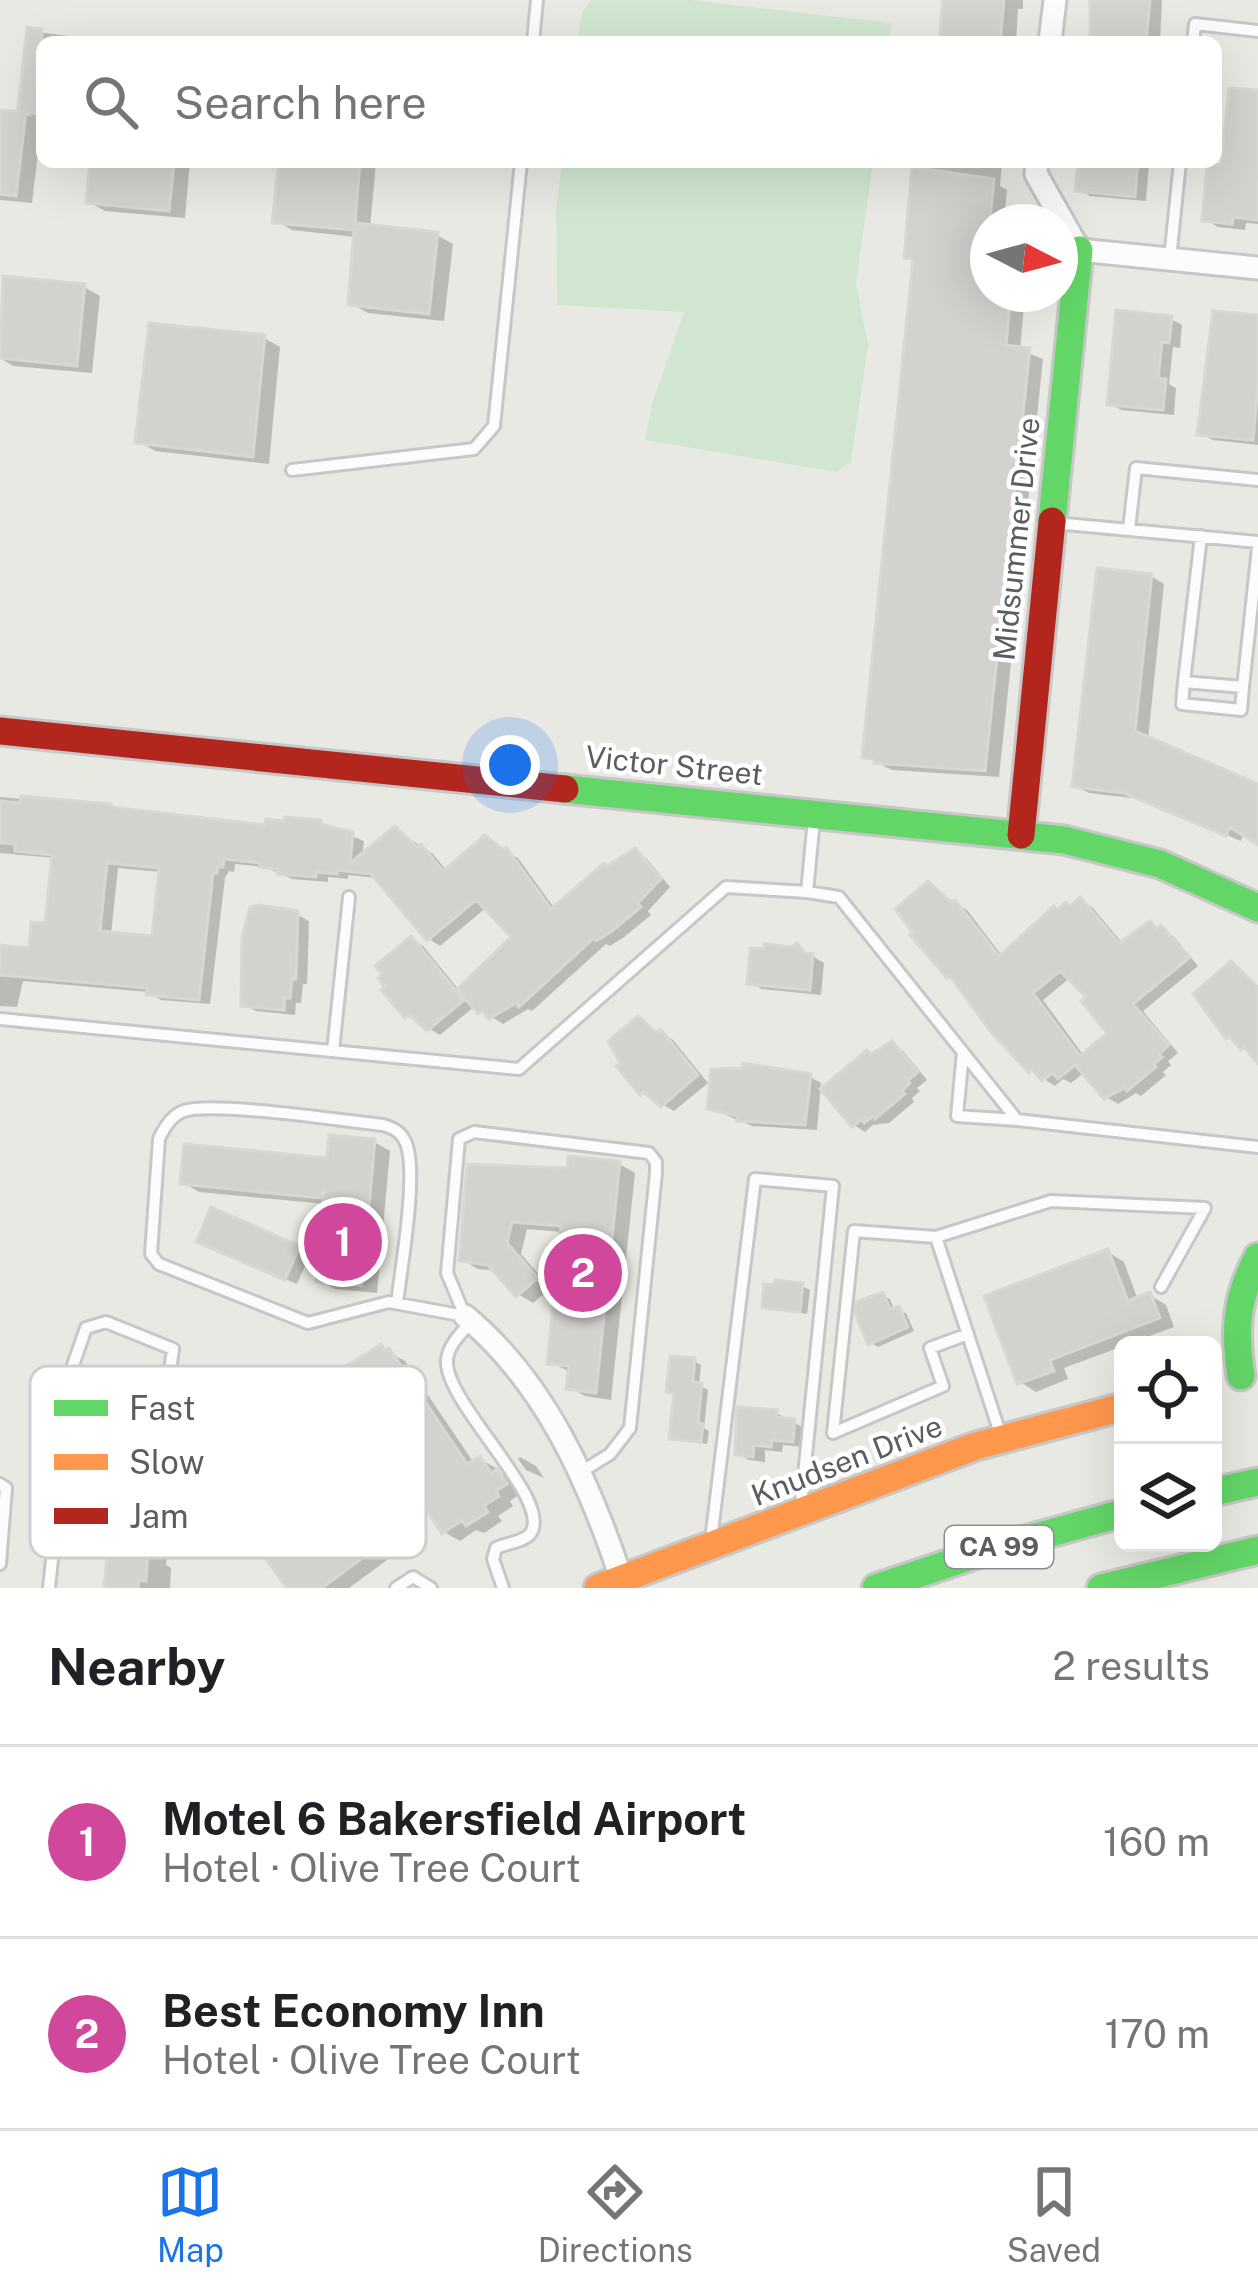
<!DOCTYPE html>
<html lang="en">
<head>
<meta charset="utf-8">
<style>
  body { margin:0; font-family:"Public Sans",sans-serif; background:#f2f2f2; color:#202124 }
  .controls { position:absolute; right:36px; bottom:36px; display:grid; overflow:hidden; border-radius:18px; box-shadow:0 12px 48px #0002 }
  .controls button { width:108px; height:108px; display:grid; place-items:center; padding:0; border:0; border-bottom:3px solid #e0e0e0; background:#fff; color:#202124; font:60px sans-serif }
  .compass { position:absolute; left:970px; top:204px; width:108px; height:108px; border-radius:50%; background:#fff; box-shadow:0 12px 48px #0002; rotate:96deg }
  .you { position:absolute; left:510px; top:765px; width:42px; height:42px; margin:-30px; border:9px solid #fff; border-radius:50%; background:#1a73e8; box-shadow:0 0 0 18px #1a73e833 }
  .badge { display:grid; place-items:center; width:78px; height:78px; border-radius:50%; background:#1a73e8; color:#fff; font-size:39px; font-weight:700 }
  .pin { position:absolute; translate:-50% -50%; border:6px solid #fff; box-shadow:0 3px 12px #0006 }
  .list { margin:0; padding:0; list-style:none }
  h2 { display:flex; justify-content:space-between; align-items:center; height:156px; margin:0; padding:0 48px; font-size:51px }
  h2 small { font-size:39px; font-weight:400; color:#757577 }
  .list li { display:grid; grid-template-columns:78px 1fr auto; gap:36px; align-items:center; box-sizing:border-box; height:192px; padding:0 48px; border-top:3px solid #e0e0e0 }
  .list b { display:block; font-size:45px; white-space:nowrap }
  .list p { margin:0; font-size:39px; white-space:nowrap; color:#757577 }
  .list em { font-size:39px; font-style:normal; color:#757577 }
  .icon { flex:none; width:66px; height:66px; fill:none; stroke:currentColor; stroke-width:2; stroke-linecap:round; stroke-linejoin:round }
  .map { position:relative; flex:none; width:1258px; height:1588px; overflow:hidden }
  .search { position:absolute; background:#fff; box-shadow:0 12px 48px #0002; left:36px; right:36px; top:36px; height:132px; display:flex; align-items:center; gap:30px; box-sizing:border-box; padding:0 42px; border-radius:18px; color:#757577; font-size:45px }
  .sheet { height:540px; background:#fff }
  nav { display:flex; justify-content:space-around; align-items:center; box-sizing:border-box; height:168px; border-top:3px solid #e0e0e0; background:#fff; font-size:33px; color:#757577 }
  nav a { display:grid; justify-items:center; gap:6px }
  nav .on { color:#1a73e8 }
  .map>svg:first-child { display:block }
  .grass { fill:#d1e6d0 }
  .shadow { fill:#0003; fill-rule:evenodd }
  .building { fill:#d3d2cf; stroke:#d8d7d3; stroke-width:3; fill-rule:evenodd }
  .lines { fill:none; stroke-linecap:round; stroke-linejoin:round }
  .lane-casing { stroke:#c6c7c6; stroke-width:16 }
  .street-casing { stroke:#c6c7c6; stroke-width:27 }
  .fast-casing { stroke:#c7c7c7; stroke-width:33 }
  .slow-casing { stroke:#c7c7c7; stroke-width:33 }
  .jam-casing { stroke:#c7c7c7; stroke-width:33 }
  .lane { stroke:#fcfcfb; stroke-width:10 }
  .street { stroke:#fcfcfb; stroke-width:21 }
  .fast { stroke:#63d668; stroke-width:27 }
  .slow { stroke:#ff974d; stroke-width:27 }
  .jam { stroke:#b3261e; stroke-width:27 }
  .labels { text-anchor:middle; stroke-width:9; stroke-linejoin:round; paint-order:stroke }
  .shield { fill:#fff; stroke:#8c8e90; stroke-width:3 }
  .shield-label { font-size:27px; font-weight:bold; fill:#5a5d61 }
  .street-label { font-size:30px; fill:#5a5d61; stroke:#fff }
  .key { fill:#fff; stroke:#ceced0; stroke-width:3 }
  .key-label { font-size:33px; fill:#5a5d61 }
</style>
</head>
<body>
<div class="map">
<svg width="1258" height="1588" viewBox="0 0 1258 1588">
  <rect width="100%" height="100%" fill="#e9e9e4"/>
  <path class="grass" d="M592,0H690L891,23L889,42H577L582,12Z
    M562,162H873L856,283L868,345L851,462L836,472L645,440L653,401L684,312L557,305L556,210Z"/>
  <path class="shadow" d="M954,0H1023V9H1018L1016,42H943Z
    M1094,0H1162L1160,42H1092Z
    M29,31L117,42H42V119L32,203L0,200V113L32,116L21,110Z
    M1258,93V224L1246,223L1245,230L1218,227L1205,219Z
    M93,162H190L185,218L105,211L89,202Z
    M282,162H376L370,228L437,235L453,244L444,321L368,313L352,304L356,237L292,230L276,221Z
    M929,162H1002L1000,186L1007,190L1004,222H988V294L1010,297L1024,305L1020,350L1043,359L999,777L892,770L866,757L916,262L907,256Z
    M1081,162L1149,163L1146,201L1090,196L1078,189Z
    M5,279L84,287L100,296L92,373L13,366L0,358Z
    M1258,318V445L1213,440L1200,433Z
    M1171,319L1182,325L1180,348L1173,347L1169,384L1176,388L1174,415L1121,410L1110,403Z
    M264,338L280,347L269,464L155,451L139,441Z
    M1151,576L1164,584L1148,740L1258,787V841L1244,832L1241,841L1141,799L1089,793L1075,786Z
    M0,797L111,807L119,811L268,828L320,823L364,841L362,857L396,830L433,854L447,871L506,851L518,858L555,909L635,852L647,859L670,887L648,911L651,915L624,937L610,946L606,944L532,1011L528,1009L503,1024L475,1006L440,1035L407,1016L411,939L423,946L460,991L516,937L487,907L440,946L429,939L378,878L348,875V879L328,877V882L292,879L265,867L235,864L234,872L229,871L225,878L210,1004L161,1000L148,992L23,981L17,1007L0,1006V948L32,951L47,927L54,858L0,853ZM118,868L161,872L154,939L111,935Z
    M928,885L967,910L1003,957L1059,912L1080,901L1092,907L1123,944L1150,925L1173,936L1198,966L1143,1011L1178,1053L1168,1061L1171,1065L1163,1072L1166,1075L1141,1096L1136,1093L1118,1104L1106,1097L1085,1072L1071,1083L1063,1079L1055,1086L1031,1071L993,1030ZM1071,977L1090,997L1112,1033L1084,1056L1043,1000Z
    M288,910L309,921L307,984H303L301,1003H296L295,1015L256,1011L244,1005Z
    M797,947L824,963L821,995L762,989L750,982Z
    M638,1020L673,1040L708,1083L674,1111L642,1092Z
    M892,1044L903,1051L927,1080L917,1088L920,1091L912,1098L914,1102L889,1123L873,1125L865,1132L854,1125L873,1057Z
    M810,1077L821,1083L817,1130L752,1126L710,1108Z
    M374,1142L390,1151L377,1293L335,1289L319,1280L326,1204L199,1192L184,1183L330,1161Z
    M619,1164L635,1173L611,1400L585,1396L569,1387L571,1372L551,1363L564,1232L527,1229L521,1254L541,1277L526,1268L523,1273L550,1289L533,1303L518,1294L497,1271L478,1269L463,1260L570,1172Z
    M211,1247L298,1249L310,1255L297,1284Z
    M1108,1252L1124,1262L1138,1300L1150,1295L1166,1305L1174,1327L1064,1368L1068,1379L1036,1392L1020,1382Z
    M802,1286L810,1290L807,1314L765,1306Z
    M882,1295L890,1299L895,1311L906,1313L914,1331L878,1347L870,1342Z
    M381,1348L405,1361L474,1463L480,1459L496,1468L521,1493L510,1501L513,1506L498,1516L502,1521L484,1533L476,1530L460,1541L444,1532L370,1408Z
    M694,1361L701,1365L699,1385L708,1390L704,1428L709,1431L707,1444L672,1438L677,1395Z
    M776,1413L806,1429L804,1447L783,1445L782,1452L765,1450V1462L749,1460L738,1454Z
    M121,1429L183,1435L207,1449L206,1465L199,1464L196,1488L178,1486L166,1565L171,1568L170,1588H107Z
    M322,1429L338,1438L413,1541L349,1588H291Z
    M520,1457L536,1466L544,1478L526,1470L518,1459Z"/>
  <path class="building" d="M943,0H1004L1000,42H939Z
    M1090,0H1150L1146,42H1090Z
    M27,27L42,29V114L26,112L16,196L0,194V110L25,112L18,111Z
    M1229,88L1258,90V220L1233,217L1232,224L1202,221L1207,164L1221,165Z
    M90,162H174L169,211L86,203Z
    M279,162H360L355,223L438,232L429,314L348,305L354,230L272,223Z
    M1078,162H1138L1135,197L1075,191Z
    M912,167L994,179L983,292L1011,294L1006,345L1030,348L985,771L874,763V759L862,758L913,259L904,258Z
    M3,276L85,284L77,366L0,358Z
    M1116,310L1172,316L1169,343L1162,342L1158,378L1166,379L1163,410L1107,405Z
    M1213,311L1258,315V386L1253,440L1197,435Z
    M149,323L265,335L253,457L135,443Z
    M1097,568L1152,574L1135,731L1258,784V845L1230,827L1226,836L1124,793L1072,787Z
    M21,796L111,804V807L265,825L266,819L284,821L285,817L321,820V824L353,832L350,863L395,826L417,847L421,844L443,871L485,835L503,850L506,847L551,909L604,863L607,866L635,848L661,879L638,903L641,907L612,931L596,941L594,938L519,1007L516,1003L489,1019L482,1011L478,1014L457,989L511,937L476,900L427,941L371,874L337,870V874L317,872L316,877L277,874V869L259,867L260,863L224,859L223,867H218L217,873H213L199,1000L146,995L147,988L0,975V945L29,948L31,922L45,923L52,855L15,851V844L0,843V801L20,803ZM107,863L159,868L152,936L100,931Z
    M928,881L952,903L955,900L999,956L1054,906L1057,910L1066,902L1070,906L1080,897L1119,943L1150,921L1157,929L1161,925L1189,958L1133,1004L1169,1045L1159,1054L1162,1057L1154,1064L1156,1067L1127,1091L1124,1088L1104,1099L1075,1065L1058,1079L1052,1073L1042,1081L1032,1070L1029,1073L991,1032L950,976L947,978L910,935L913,933L895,909ZM1060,971L1086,997L1081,1001L1107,1033L1080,1056L1033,993Z
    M259,905L298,911L296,979H292L290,998H285L284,1010L241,1006L242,937L250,907Z
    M411,936L464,1000L427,1031L409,1015L405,1018L381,990L385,987L378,978L382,974L375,966Z
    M797,943L805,953L813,954L810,990L747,984L750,948L764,949V944L792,947Z
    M1231,961L1258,987V1064L1244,1047L1241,1050L1230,1037L1226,1039L1193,994Z
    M638,1016L657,1033L661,1030L698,1075L661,1107L643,1092L640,1095L616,1066L620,1063L608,1041Z
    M892,1041L918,1072L908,1080L910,1083L902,1091L905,1094L875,1119L873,1116L864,1123L861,1120L852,1127L820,1089L867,1050L871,1054Z
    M743,1063L811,1074L805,1125L737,1121L738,1116L707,1109L711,1069L742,1068Z
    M329,1135L375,1139L362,1286L316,1282L324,1188L320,1198L180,1184L184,1144L327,1158Z
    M568,1156L620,1161L596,1393L566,1389L569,1366L547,1364L561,1226L512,1222L507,1243L538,1278L516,1297L488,1265L459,1261L467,1164L567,1168Z
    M211,1207L300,1246L285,1280L196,1242Z
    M1108,1249L1128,1301L1150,1292L1160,1318L1050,1360L1054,1371L1017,1384L984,1296Z
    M775,1280L803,1283L800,1312L762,1308L764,1284L774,1285Z
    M883,1292L890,1309L899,1306L908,1327L868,1345L855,1314L856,1302Z
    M381,1344L385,1350L389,1348L467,1464L480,1456L491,1473L497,1469L507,1484L496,1491L499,1496L484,1506L488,1512L466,1526L462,1520L442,1534L360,1412L366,1407L345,1377L350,1374L345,1367Z
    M670,1356L695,1358L693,1382L702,1383L698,1423L703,1424L701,1442L669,1439L674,1393L666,1392Z
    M737,1407L777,1410L776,1417L795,1419L793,1442L772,1440L771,1447L754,1445L753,1457L735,1455Z
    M322,1425L399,1531L322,1588H287L222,1500Z
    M119,1426L184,1432L182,1453L175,1452L173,1476L154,1474L142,1550L148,1551L146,1581L139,1580L138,1588H104Z"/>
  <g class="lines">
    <defs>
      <path id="lane" d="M533,42L537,0
        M1193,42L1195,24L1258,31
        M1170,259L1180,162
        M292,470L474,449L494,426L521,162
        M1055,523L1258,542
        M1129,529L1136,468L1258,480
        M1201,536L1184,682L1243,687L1258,548
        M1184,682L1182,704L1241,710L1243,687
        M807,892L839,897L1017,1120L1258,1147
        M0,1019L519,1069L726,887L807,892L814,819
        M333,1051L349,897
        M963,1052L957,1116L1017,1120
        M936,1237L854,1231L833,1433L943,1386L930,1348L968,1334
        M397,1303C401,1268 419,1169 405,1141C400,1131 393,1128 383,1125C346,1121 211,1101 184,1111C172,1115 164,1128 159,1139L151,1254L159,1264L308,1323L389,1302L465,1316
        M465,1316L447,1273L459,1139L474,1132L649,1153L656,1162V1173L630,1428L610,1454L581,1472
        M472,1321C462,1332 448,1345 447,1360C443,1402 556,1502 530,1534C523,1542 506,1543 496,1548L493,1559L503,1588
        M1001,1436L936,1237L1051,1201L1205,1208L1161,1287
        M0,1484L6,1488L0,1564
        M711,1540L755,1179L833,1186L801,1505
        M49,1588L72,1368L86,1328L106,1322L173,1349L166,1400L70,1388
        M396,1588L413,1577L431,1588"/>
      <path id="street" d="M1050,42L1055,0
        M1037,162L1036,174L1079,250L1258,268
        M465,1316C545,1382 589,1482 621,1578"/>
      <path id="fast" d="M1052,521L1079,250
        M565,789L1064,840L1160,864L1258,908
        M1241,1376C1234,1330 1236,1298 1258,1257
        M1213,1492L1258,1482
        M876,1588L992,1549L1123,1513
        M1101,1588L1258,1550"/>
      <path id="slow" d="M598,1588L976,1446L1123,1407"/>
      <path id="jam" d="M0,731L565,789
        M1021,835L1052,521"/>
    </defs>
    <use href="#lane" class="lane-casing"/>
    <use href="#street" class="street-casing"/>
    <use href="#fast" class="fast-casing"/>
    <use href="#slow" class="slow-casing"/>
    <use href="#jam" class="jam-casing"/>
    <use href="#lane" class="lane"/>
    <use href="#street" class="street"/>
    <use href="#fast" class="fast"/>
    <use href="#slow" class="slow"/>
    <use href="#jam" class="jam"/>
  </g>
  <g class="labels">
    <rect class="shield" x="945" y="1526" width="108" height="42" rx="9"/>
    <g class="shield-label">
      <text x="999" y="1556">CA 99</text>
    </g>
    <g class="street-label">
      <text transform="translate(1017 539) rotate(-84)" y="10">Midsummer Drive</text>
      <text transform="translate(674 766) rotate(6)" y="10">Victor Street</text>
      <text transform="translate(847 1461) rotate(-21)" y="10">Knudsen Drive</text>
    </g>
  </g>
  <rect x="30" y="1366" width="396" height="192" rx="18" class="key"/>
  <rect x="54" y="1400" width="54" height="16" fill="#63d668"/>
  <rect x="54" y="1454" width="54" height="16" fill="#ff974d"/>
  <rect x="54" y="1508" width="54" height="16" fill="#b3261e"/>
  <g class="key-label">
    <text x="129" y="1420">Fast</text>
    <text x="129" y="1474">Slow</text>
    <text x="129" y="1528">Jam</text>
  </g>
</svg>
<div class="controls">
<button><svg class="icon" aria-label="locate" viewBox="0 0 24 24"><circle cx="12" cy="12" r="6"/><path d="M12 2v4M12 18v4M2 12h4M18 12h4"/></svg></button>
<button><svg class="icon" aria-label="layers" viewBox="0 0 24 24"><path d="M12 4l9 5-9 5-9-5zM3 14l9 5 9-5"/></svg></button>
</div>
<svg class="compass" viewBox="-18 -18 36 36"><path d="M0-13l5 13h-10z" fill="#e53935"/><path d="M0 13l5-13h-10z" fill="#757577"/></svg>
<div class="you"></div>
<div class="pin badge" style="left:343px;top:1242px;background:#d1479c">1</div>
<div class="pin badge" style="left:583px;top:1273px;background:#d1479c">2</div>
<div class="search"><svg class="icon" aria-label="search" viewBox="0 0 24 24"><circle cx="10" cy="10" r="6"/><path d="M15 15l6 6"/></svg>Search here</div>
</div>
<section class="sheet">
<h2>Nearby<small>2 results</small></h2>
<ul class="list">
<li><span class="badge" style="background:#d1479c">1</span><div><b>Motel 6 Bakersfield Airport</b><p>Hotel · Olive Tree Court</p></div><em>160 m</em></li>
<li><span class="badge" style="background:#d1479c">2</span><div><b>Best Economy Inn</b><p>Hotel · Olive Tree Court</p></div><em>170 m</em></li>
</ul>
</section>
<nav>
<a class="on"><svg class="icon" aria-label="map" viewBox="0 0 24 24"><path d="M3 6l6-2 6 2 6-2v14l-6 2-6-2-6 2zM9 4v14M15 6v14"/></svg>Map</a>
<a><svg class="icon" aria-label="directions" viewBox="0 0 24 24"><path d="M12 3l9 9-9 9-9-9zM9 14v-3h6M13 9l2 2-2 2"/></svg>Directions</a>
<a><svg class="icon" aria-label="saved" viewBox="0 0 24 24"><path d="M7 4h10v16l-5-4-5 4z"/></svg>Saved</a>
</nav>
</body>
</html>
